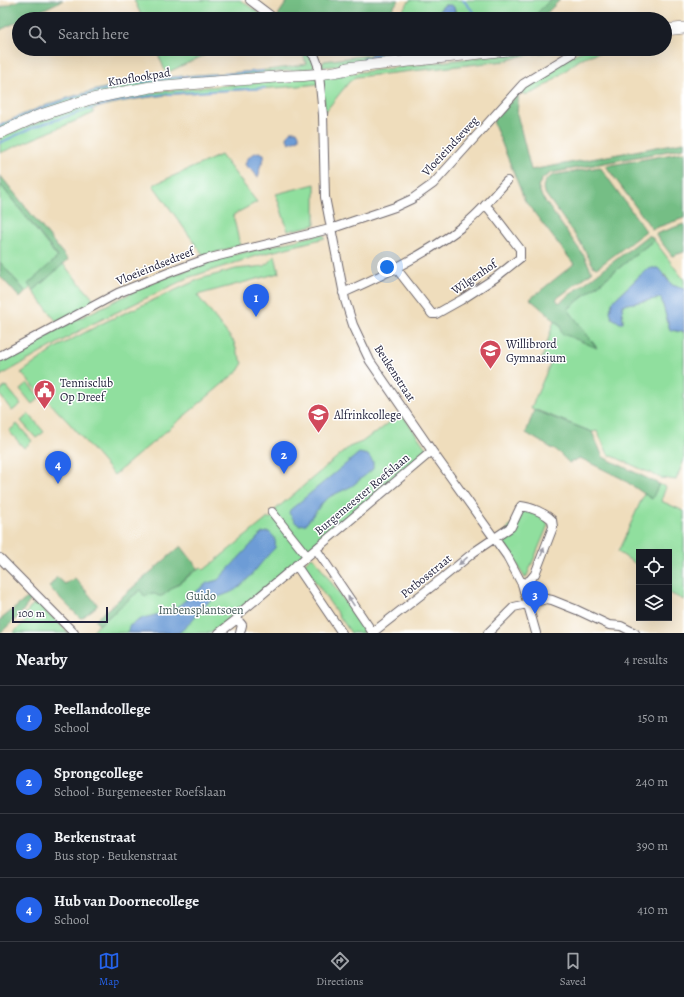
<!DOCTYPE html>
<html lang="en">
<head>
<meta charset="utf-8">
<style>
  body { margin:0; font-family:Alegreya,serif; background:#242831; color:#f1f3f6 }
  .controls { position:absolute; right:12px; bottom:12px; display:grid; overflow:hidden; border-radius:0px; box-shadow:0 4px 16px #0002 }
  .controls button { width:36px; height:36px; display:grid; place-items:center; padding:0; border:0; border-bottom:1px solid #363941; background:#171b24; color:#f1f3f6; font:20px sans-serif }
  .scale { position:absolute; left:12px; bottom:10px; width:96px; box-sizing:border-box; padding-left:4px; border:2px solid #22223b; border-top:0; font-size:11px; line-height:14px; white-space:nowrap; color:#22223b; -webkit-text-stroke:3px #fff; paint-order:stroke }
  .you { position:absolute; left:387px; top:267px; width:14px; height:14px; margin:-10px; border:3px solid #fff; border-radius:50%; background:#1a73e8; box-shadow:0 0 0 6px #1a73e833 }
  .badge { display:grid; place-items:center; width:26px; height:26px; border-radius:50%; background:#2563eb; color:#fff; font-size:13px; font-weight:700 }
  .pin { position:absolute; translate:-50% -33px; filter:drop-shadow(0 1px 2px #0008) }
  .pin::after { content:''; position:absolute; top:21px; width:14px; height:12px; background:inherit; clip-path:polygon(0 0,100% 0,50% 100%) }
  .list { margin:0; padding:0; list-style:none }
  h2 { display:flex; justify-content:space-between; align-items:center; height:52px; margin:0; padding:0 16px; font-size:17px }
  h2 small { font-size:13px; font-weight:400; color:#9ea1a6 }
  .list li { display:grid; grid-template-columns:26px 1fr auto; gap:12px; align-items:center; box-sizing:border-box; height:64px; padding:0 16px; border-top:1px solid #363941 }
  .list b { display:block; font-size:15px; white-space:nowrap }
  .list p { margin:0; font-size:13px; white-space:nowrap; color:#9ea1a6 }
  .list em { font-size:13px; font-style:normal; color:#9ea1a6 }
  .icon { flex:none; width:22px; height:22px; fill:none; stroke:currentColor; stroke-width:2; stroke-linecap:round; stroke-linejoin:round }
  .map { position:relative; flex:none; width:684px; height:633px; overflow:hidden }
  .search { position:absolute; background:#171b24; box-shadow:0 4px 16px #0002; left:12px; right:12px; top:12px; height:44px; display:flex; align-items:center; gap:10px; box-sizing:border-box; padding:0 14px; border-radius:22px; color:#9ea1a6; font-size:15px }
  .sheet { height:308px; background:#171b24 }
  nav { display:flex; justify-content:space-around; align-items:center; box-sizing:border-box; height:56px; border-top:1px solid #363941; background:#171b24; font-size:11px; color:#9ea1a6 }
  nav a { display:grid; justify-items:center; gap:2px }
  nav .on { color:#2563eb }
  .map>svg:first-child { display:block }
  .green { fill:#90df9e; stroke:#59806c }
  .forest { fill:#74be85; stroke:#4b7060 }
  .water { fill:#6d9cd6; stroke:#485f88 }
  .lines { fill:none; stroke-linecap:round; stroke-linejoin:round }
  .stream { stroke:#6d9cd6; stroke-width:2 }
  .minor-casing { stroke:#6a6368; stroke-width:10 }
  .major-casing { stroke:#6a6368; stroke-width:12 }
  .minor { stroke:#fff; stroke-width:8 }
  .major { stroke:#fff; stroke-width:11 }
  .oneway { fill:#9c9ca7 }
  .labels { text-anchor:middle; stroke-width:3; stroke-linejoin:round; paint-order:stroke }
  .street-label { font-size:12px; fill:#22223b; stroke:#fff }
  .poi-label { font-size:12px; fill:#22223b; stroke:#fff; text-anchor:start }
  .park-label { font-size:12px; fill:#435b59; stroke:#fff }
</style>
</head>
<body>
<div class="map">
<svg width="684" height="633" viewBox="0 0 684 633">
  <rect width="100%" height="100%" fill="#fff"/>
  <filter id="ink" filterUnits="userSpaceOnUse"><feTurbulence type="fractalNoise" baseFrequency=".025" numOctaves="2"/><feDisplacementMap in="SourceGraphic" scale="8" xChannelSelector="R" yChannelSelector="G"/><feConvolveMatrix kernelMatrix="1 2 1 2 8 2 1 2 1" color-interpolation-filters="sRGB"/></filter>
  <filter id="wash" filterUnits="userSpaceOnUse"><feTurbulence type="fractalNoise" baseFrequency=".012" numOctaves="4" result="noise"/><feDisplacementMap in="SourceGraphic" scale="16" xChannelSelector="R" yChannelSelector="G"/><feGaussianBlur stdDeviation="0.9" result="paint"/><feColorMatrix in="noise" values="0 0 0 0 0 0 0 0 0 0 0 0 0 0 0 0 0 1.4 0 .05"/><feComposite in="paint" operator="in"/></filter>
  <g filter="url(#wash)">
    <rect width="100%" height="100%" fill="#efddbc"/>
    <path class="green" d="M134,0H240L268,19H143Z
      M410,0H550L531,19H456L455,9L444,5L438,12L436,19H396Z
      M156,49H218L166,73Z
      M302,49H304L311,55L315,68L157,84L0,130V125C53,99 105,85 163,78C211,72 259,74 306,64Z
      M374,49H376L368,58H375L380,54L393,53C405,61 415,50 427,49C433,49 438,52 444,51V49L448,51L452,49H486L364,64L321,67L324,61L369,55Z
      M542,49H578L569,54L562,51H556L521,56L505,61L356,77L349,82L325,112L322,77Z
      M586,49H624C611,51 597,52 585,57C570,63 533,104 519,92C539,76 562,59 586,49Z
      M317,77L318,84C243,93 165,88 92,109L94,113L0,153V137L74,108L141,93Z
      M221,155L257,202L233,215L240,245L204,256L153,185Z
      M0,184L58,258L28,284L31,287L26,292L0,262Z
      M315,184V225L288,231L276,194Z
      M323,234L325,238L263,254L190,277L90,325L0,376V360L76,320L154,282L220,258Z
      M654,240L684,280V289L672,285L665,275L646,270L613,301L610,311L623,323L622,305L661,298L670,330L684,332V460L676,480L661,478L608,454L597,431L592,432L531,408L551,362L542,359L554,321L560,325L596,347L568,310L574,304Z
      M275,255L279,273L197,295L234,342L237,352L243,363L238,371L114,475L70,424L21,373L57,347L107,321L200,279L236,269L265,266Z
      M63,264L96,302L57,322L33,291Z
      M27,383L40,397L32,404L20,389Z
      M6,386L21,404L12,411L0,395V391Z
      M401,413L428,451L211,633H95L93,630L140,590L149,593L163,595L201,567L204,570L268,518L269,519L277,513L275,510L349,447L362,442L374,433L375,434Z
      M29,414L44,432L36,438L21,421Z
      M17,424L32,441L24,448L9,431Z
      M659,484L666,487L661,501L684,511V600L669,593V552H639V566L618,552L644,494L652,498Z
      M524,508L546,518L548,525L526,578H525L517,564L501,538Z
      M311,557L315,559L363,628L364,631L362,633H351L305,567L304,564Z
      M36,601L69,633H13L26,621L23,617Z"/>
    <path class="forest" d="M20,0H63L23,19H19V21L0,30V8Z
      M288,0H399L384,19H283L278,15Z
      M550,0H560L541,19H531Z
      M519,92L517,114L531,170L684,142V148L551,173L543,178L538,186L542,197L584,256L592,272L556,299L559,303L647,236H651L654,240L574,304L568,309L597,348L561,333L560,325L530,299L574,264L525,201L493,121Z
      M684,152V218L652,229L606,166Z
      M600,167L646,231L597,268L594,267L580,242L544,192C541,184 547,178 554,175Z
      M0,175L68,260L33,291L28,284L58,257L0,184Z
      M684,224V252L672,256L656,235V234Z
      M0,262L26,292L20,298L0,276Z
      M534,410L592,432L603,457L659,484L652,499L621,478L580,458L569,463L558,452L526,433Z
      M181,546L198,568L162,596H159L152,593L145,597L140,590L99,625L95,620Z
      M57,577L65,584L75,578L97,604V606L82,618H80L49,587Z
      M31,595L33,597L19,616L0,633V620Z"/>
    <path class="water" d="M444,5H451L454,7L456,19H436L438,12Z
      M376,49H403L405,56L406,49H426L417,51L406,56H398L393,53L380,54L373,60H363V58L369,57Z
      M291,131H297L299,135V139L289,143L287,139L288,134Z
      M259,152L264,154C265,160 262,162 260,167C259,171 260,173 258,177H257L254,172L245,165C246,158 253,153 259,152Z
      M652,268H658L672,285L684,289V332L670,330L661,298L622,305L623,323H620L612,318L610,311L613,301L646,270Z
      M359,453L368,455L373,462V469L352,486L331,496L324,501L306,524L300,525L296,523L289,513L290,510Z
      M269,532C275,537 276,540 275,548C262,560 253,576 239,587C230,595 218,595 209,602C197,611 191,625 178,633H128L129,626L143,618L172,611L207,583L218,580L262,533Z"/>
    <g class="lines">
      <path class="stream" d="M463,0L480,19
        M96,107C150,91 209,92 265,88
        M0,126C53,100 105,87 163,79C196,75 230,75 263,71
        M0,143L34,127L93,108"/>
    </g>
  </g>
  <g filter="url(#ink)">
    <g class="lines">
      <defs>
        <path id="minor" d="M250,0L275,19
          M308,49L315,57L318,65L323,115L325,197L345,300L353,325L370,361L432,451L507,556L522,584L536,633
          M396,268L432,314H436L461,300L495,278L520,258V249L490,210L485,205
          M343,293C384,275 429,253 464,225C480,213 493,196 507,181
          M0,356L118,293L173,271L206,259L330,229L395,207L412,199L433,184L523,84L572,54
          M272,512L307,556
          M316,549L373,633
          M0,558L74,633
          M296,565L342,633
          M237,619L242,625L240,633
          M219,633L237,619L240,613L432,451
          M372,633L440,580L474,552L511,527L521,506C531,507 545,513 552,520L553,527L535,574L530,580L522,584
          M488,633L514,607L547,599L552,600L577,610L609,625L621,626L635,633"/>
        <path id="major" d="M665,30L684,28
          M347,68L516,49
          M0,133L38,116L87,100L119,93L151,87L288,76C311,76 332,73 354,68"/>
      </defs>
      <use href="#minor" class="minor-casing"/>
      <use href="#major" class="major-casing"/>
      <use href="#minor" class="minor"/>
      <use href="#major" class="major"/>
    </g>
    <defs><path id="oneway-solid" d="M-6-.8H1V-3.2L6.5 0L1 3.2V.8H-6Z"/></defs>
    <g class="oneway">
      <use href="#oneway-solid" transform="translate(542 553) rotate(-69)"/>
      <use href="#oneway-solid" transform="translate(463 561) rotate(140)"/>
      <use href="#oneway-solid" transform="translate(351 601) rotate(-124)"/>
    </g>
  </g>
  <defs>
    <symbol id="school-pin" viewBox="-11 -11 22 30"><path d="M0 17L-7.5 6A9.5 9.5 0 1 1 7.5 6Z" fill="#d1495b" stroke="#fff"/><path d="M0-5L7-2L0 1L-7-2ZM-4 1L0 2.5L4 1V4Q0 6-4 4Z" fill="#fff"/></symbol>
    <symbol id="civic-pin" viewBox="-11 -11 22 30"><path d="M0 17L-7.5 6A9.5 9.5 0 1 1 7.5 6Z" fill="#d1495b" stroke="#fff"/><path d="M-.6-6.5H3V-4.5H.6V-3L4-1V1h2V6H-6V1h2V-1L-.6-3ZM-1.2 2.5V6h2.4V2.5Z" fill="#fff"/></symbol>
  </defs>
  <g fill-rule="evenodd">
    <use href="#school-pin" x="478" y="338" width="25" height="34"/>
    <use href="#civic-pin" x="32" y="378" width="25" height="34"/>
    <use href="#school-pin" x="306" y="402" width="25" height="34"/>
  </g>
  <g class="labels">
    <g class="street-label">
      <text transform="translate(139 77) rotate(-9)" y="4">Knoflookpad</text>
      <text transform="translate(450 146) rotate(-47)" y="4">Vloeieindseweg</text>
      <text transform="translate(155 266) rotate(-22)" y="4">Vloeieindsedreef</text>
      <text transform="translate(474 277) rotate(-34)" y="4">Wilgenhof</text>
      <text transform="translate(395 373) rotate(57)" y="4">Beukenstraat</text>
      <text transform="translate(362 494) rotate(-40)" y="4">Burgemeester Roefslaan</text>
      <text transform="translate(426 576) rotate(-39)" y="4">Potbosstraat</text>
    </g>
    <g class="poi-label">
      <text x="506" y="348">Willibrord<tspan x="506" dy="14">Gymnasium</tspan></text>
      <text x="60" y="387">Tennisclub<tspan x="60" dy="14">Op Dreef</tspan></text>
      <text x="334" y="419">Alfrinkcollege</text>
    </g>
    <g class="park-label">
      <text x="201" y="600">Guido<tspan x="201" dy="14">Imbensplantsoen</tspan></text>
    </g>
  </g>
</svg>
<div class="controls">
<button><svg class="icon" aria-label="locate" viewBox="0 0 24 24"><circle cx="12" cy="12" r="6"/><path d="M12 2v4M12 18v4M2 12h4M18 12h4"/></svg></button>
<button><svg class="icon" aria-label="layers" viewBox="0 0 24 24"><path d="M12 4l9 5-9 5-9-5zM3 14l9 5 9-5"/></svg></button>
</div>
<div class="scale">100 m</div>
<div class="you"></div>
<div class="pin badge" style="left:256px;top:317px">1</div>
<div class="pin badge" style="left:284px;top:474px">2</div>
<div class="pin badge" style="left:535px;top:614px">3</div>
<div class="pin badge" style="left:58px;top:484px">4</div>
<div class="search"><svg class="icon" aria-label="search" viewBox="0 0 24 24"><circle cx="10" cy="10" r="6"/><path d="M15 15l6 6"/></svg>Search here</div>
</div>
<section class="sheet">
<h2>Nearby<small>4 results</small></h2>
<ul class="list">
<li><span class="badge">1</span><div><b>Peellandcollege</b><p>School</p></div><em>150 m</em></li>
<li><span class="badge">2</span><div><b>Sprongcollege</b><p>School · Burgemeester Roefslaan</p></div><em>240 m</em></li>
<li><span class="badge">3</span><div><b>Berkenstraat</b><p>Bus stop · Beukenstraat</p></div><em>390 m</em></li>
<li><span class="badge">4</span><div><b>Hub van Doornecollege</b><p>School</p></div><em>410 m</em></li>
</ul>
</section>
<nav>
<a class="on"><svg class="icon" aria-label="map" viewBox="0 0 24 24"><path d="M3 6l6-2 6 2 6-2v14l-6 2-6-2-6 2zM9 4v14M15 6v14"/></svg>Map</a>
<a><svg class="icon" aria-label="directions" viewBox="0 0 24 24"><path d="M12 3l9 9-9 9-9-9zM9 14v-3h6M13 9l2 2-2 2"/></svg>Directions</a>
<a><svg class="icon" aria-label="saved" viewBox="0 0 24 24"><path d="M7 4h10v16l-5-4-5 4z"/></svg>Saved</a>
</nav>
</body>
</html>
